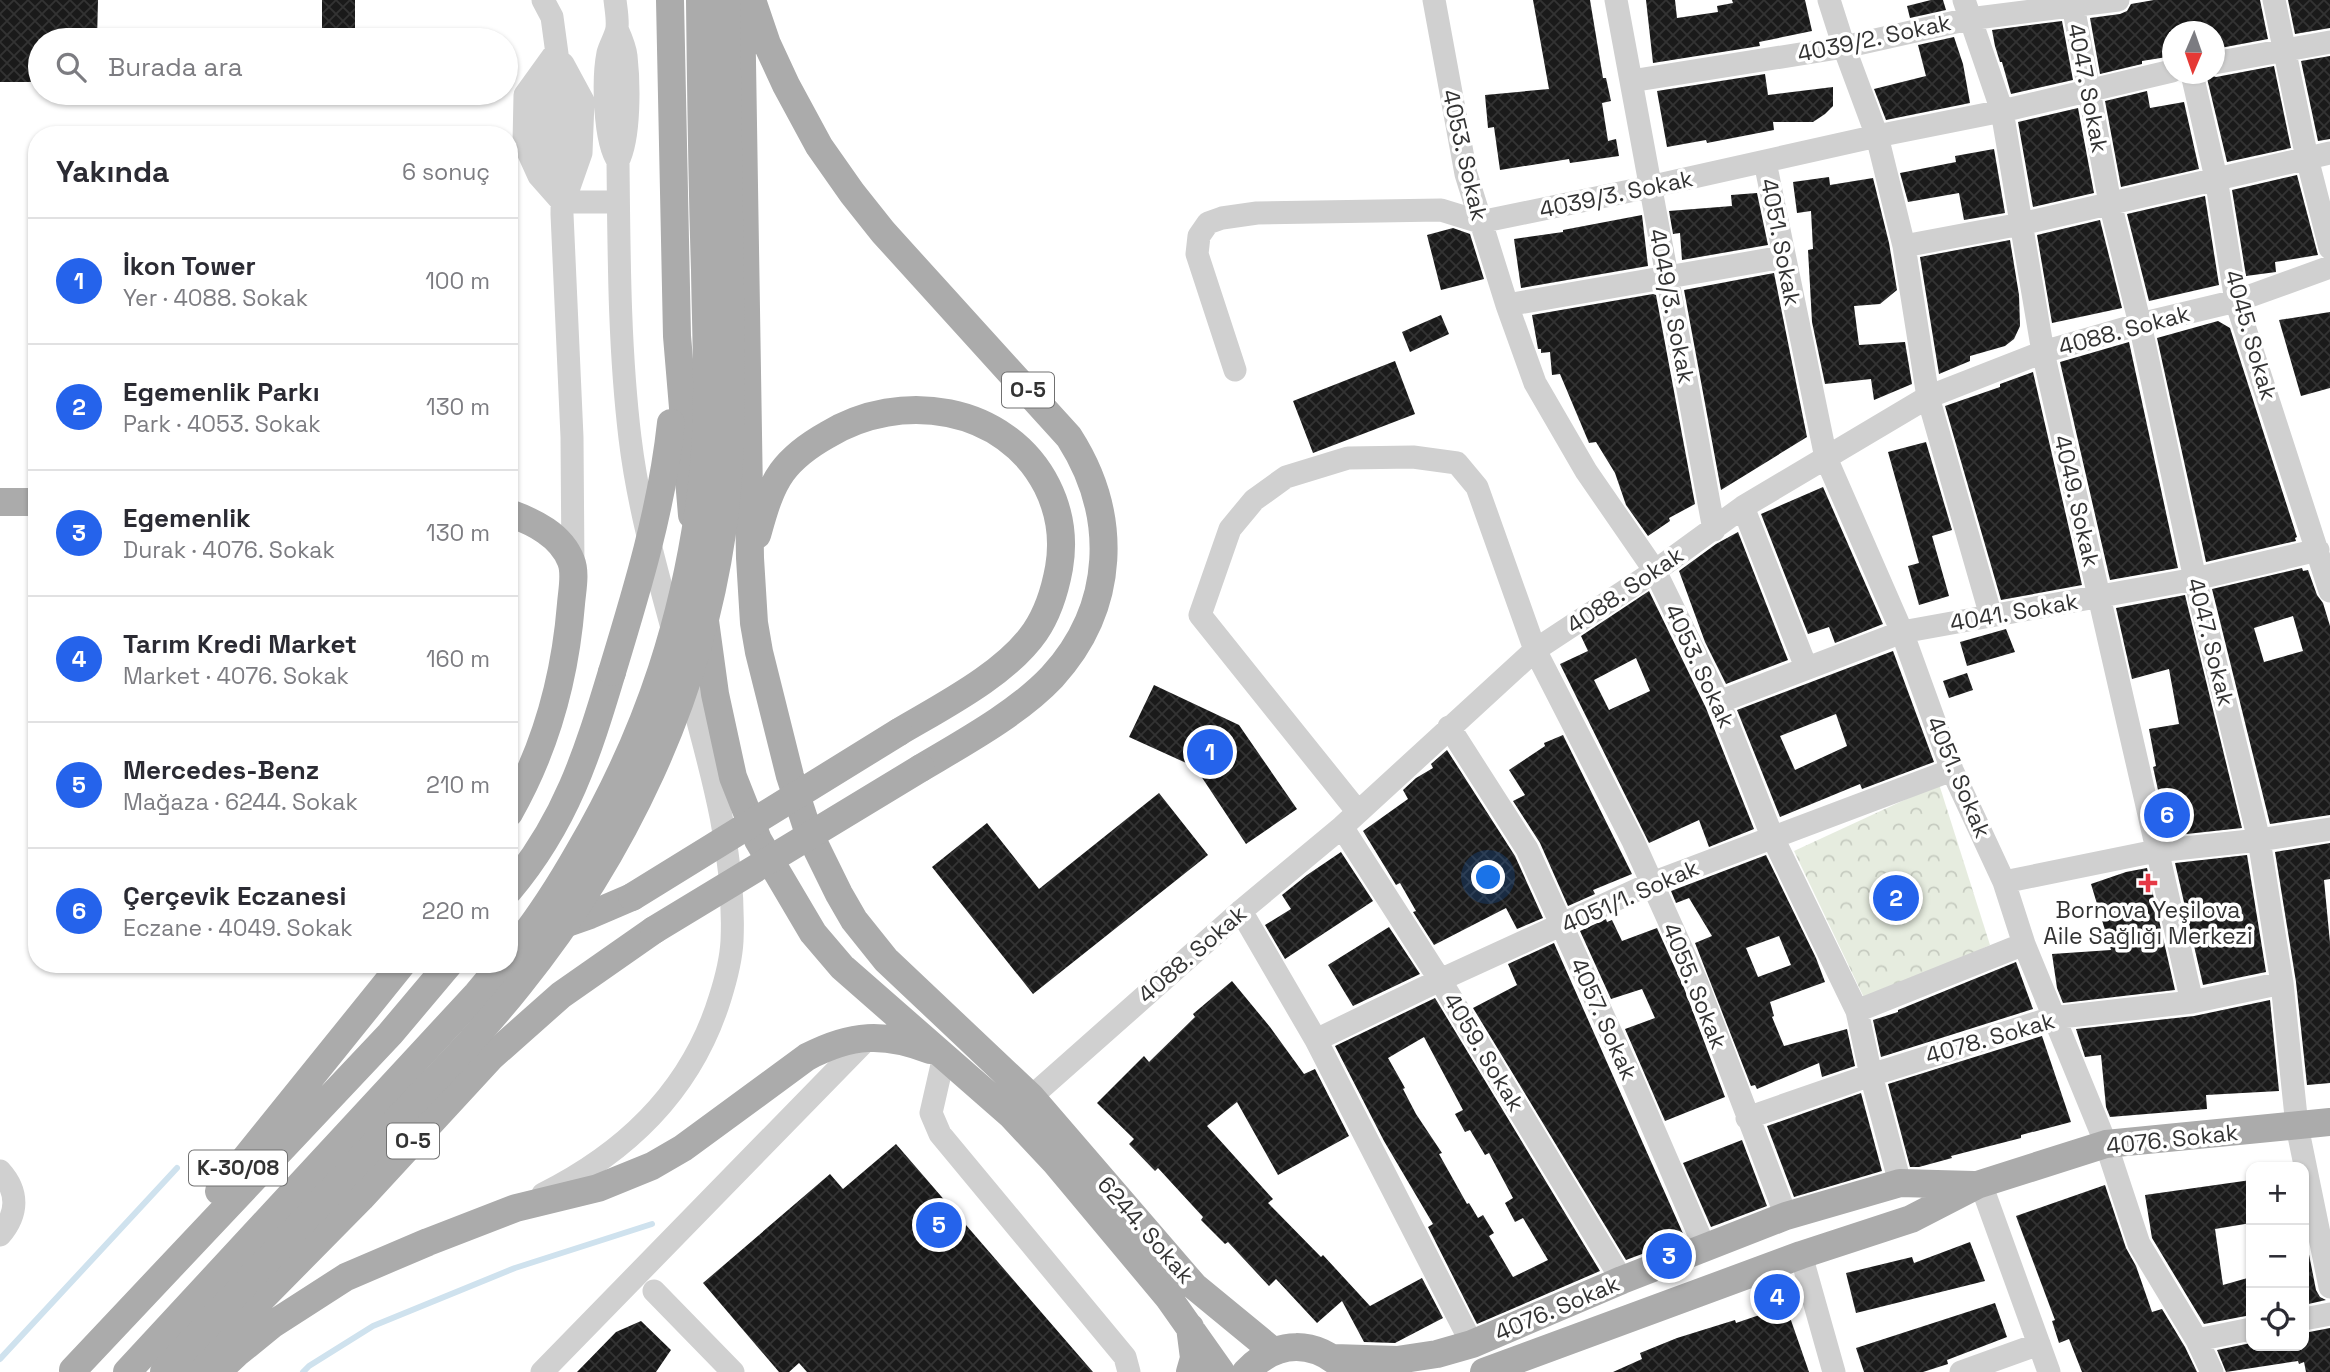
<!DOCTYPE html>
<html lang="tr">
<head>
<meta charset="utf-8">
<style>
  body { margin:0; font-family:"Space Grotesk",sans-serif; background:#f7f7f7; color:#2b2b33 }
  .controls { position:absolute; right:21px; bottom:21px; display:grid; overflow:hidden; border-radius:14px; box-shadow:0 2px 5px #0004 }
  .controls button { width:63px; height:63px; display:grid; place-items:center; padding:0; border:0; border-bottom:2px solid #e1e1e2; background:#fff; color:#2b2b33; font:35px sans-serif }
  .compass { position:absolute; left:2162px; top:21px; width:63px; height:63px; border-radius:50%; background:#fff; box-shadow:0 2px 5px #0004; rotate:182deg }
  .you { position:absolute; left:1489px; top:878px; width:24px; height:24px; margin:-18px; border:5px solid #fff; border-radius:50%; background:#1a73e8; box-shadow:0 0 0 10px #1a73e833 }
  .badge { display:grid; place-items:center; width:46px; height:46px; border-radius:50%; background:#2563eb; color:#fff; font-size:23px; font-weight:700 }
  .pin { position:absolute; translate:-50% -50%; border:4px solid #fff; box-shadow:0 2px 7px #0006 }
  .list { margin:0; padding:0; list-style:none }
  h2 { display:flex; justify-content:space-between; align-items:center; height:91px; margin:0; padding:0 28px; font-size:30px }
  h2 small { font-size:23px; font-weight:400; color:#7c7c81 }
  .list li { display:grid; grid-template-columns:46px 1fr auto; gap:21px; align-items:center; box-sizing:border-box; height:126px; padding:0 28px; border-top:2px solid #e1e1e2 }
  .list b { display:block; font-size:26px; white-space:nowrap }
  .list p { margin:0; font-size:23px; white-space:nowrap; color:#7c7c81 }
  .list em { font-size:23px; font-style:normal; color:#7c7c81 }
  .icon { flex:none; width:38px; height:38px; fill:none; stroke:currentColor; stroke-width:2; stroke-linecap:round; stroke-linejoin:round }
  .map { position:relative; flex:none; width:2330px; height:1372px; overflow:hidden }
  .search { position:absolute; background:#fff; box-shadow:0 2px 5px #0004; left:28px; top:28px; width:490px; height:77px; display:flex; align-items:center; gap:18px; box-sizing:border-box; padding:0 24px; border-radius:38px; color:#7c7c81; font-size:26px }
  .panel { position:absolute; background:#fff; box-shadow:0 2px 5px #0004; left:28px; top:126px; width:490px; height:847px; border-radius:28px }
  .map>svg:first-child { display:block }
  .park { fill:url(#park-crowns) }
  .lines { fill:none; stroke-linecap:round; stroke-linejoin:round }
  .stream { stroke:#cfe2ee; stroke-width:6 }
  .building { fill:url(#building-cross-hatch); fill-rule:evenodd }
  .minor { stroke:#d0d0d0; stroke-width:23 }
  .major { stroke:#ababab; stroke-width:28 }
  .major-bridge { stroke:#ababab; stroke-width:28 }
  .poi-dot { fill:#e63946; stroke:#fff; stroke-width:2.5 }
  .labels { text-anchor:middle; stroke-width:7; stroke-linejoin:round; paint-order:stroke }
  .shield { fill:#fff; stroke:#707070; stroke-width:2 }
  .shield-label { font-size:21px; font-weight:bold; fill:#333 }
  .street-label { font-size:23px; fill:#333; stroke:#fff }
  .poi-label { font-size:23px; fill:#333; stroke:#fff }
</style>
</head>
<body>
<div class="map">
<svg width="2330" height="1372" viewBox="0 0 2330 1372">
  <defs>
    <pattern id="park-crowns" width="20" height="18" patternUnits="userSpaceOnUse" patternTransform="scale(1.75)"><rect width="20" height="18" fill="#e6ecdf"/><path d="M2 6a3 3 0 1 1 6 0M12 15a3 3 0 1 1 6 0" fill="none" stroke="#c6cbc0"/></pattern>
    <pattern id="building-cross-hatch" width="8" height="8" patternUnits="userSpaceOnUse" patternTransform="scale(1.75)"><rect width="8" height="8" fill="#1a1a1a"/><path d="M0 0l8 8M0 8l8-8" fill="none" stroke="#333"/></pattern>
  </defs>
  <rect width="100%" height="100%" fill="#fff"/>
  <path class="park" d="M1939,784L1990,945L1866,1002L1794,851Z"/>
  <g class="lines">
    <path class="stream" d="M0,1359L177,1168
      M303,1372L309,1366L373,1326L515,1268L652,1224"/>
  </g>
  <path class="building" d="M0,0H98L97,40H40V82H0Z
    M322,0H355V40H322Z
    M1533,0H1590L1603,78H1606L1611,101L1602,103L1608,141L1616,139L1619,156L1570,163L1569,159L1500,170L1494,127L1488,128L1485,95L1549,89Z
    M1646,0H1675L1677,18L1718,12L1717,6L1733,3L1732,0H1805L1812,31L1759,42L1760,46L1653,63Z
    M1931,0H1943L1946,10L1910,18L1907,6Z
    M2154,0H2260L2268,39L2215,49V32H2169L2173,56L2142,61V64L2100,74L2090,18L2120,14L2127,11L2131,4Z
    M2288,0H2330V28L2295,34Z
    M2062,21L2073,80L2011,94L2002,62H2000L1995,46L1992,30Z
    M1954,37L1963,64L1970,103L1886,120L1874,89L1926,76L1918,45Z
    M2330,56V139L2318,141L2301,61Z
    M2274,66L2291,148L2227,162L2206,74L2216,77Z
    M1765,74L1768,95L1833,87V106L1825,114L1813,122H1773L1774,130L1707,143L1706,140L1667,147L1657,91Z
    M2147,91L2150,108L2184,102L2199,169L2121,187L2105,101Z
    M2078,108L2094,193L2033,207L2018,122Z
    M1994,149L2005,213L1964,220L1959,193L1908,202L1900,173L1956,162L1955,156Z
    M2297,175L2318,255L2275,262L2276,272L2246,276L2232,190Z
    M1829,177L1830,185L1873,178L1889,243L1897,290L1880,304L1854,306L1859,345L1905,342L1912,384L1874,400L1871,379L1825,384L1812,322L1808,250L1813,249L1811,211L1797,213L1793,182Z
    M1757,193L1768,245L1682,260L1680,233L1673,234L1669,211L1732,206L1731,195Z
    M2205,196L2219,285L2149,301L2127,214Z
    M1642,215L1648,266L1521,288L1514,239L1563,232V230Z
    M2100,220L2122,308L2052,323L2037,235Z
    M1453,228L1470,234L1484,279L1441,290L1427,235Z
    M2010,240L2019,295L2020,326L2014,339L2005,346L1970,356V361L1939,374L1920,257Z
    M1774,273L1807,437L1721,490L1684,290Z
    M1653,294L1656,295L1695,504L1669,518L1670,521L1648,536L1626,505L1615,473L1596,442L1589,443L1560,374L1552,375L1550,352L1541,353V349H1538L1532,315Z
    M2330,312V388L2301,396L2279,320Z
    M1441,315L1449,334L1410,352L1402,332Z
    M2218,321L2230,328L2297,537L2295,538L2296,541L2206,562L2157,338Z
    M2129,342L2178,568L2110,580L2060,362Z
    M1395,361L1415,414L1313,453L1293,401Z
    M2033,372L2082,585L2001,600L1945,406L2000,387V384Z
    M1926,442L1952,530L1932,536L1949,596L1919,605L1908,566L1919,563L1888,452Z
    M1823,487L1883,624L1835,643L1829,627L1808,634L1761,514Z
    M1738,532L1788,660L1726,684L1705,642L1679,571L1716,544Z
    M2302,568L2303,571L2308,570L2317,595L2323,603L2330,626V815L2270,824L2212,589ZM2293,616L2303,651L2264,662L2254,628Z
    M1649,591L1706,708L1754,829L1709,847L1699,820L1649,843L1560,664L1588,651L1581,636ZM1636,658L1650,691L1609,710L1594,680Z
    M2185,595L2242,828L2168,836L2153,767L2156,766L2149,729L2179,724L2169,669L2132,679L2116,608Z
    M2006,629L2015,652L1967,666L1960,642Z
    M1893,651L1934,762L1862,789L1860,784L1780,817L1737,710ZM1836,714L1847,746L1795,770L1780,736Z
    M1967,673L1973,690L1949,698L1943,681Z
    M1154,685L1239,725L1297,809L1246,844L1195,767L1129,737Z
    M1563,735L1632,874L1593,890L1595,894L1568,906L1540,843L1513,801L1525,795L1509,770L1545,746L1544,743Z
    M1447,750L1515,856L1543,918L1517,929L1506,908L1434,945L1413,912L1416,911L1400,883L1396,885L1363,831L1408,799L1403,790L1416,778L1433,768L1431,764Z
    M1159,793L1208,855L1033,994L932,867L987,823L1039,889Z
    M2330,843V879L2324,880L2330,943V1083L2307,1085L2296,982L2275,852Z
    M1341,852L1373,901L1285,959L1265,925L1291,909L1282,895L1307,875Z
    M1766,855L1816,958L1825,982L1770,1002L1774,1016L1772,1017L1784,1046L1847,1029L1855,1066L1822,1077L1819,1063L1757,1089L1755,1085L1751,1086L1695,943L1712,936L1689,898L1676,903L1671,891ZM1779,936L1791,965L1758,977L1746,948Z
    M2247,855L2266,972L2203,985L2175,863Z
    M2147,868L2175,990L2063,1003L2057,988L2052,954L2111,950L2091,884L2126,872Z
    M1606,919L1607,922L1612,920L1622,941L1657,928L1684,988L1725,1097L1665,1121L1625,1029L1655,1018L1642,989L1611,999L1580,931Z
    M1389,927L1420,974L1353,1006L1328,965Z
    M1554,943L1685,1238L1626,1260L1473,1008L1517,985L1508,964Z
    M2016,962L2033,1009L1881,1057L1873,1020L1898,1012V1010Z
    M1232,981L1270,1027L1304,1074L1315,1069L1349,1136L1278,1175L1237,1102L1207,1126L1273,1199L1268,1203L1321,1257L1323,1255L1370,1306L1422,1278L1443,1318L1395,1343L1364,1342L1342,1301L1317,1323L1276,1279L1269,1286L1228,1242L1225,1244L1201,1220L1203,1217L1158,1168L1155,1171L1129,1144L1134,1139L1097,1103L1144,1056L1149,1062L1195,1017L1193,1014Z
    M1435,998L1600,1271L1477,1324L1428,1227L1433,1224L1384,1141L1335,1046ZM1424,1037L1463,1110L1455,1114L1465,1132L1470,1130L1485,1155L1489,1153L1513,1198L1505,1203L1515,1222L1523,1218L1548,1260L1513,1277L1489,1236L1494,1233L1483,1215L1478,1218L1469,1203L1467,1204L1439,1154L1442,1153L1416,1114L1403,1089L1405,1088L1388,1058Z
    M2270,1000L2279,1091L2206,1095L2207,1109L2110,1117L2106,1107L2101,1055L2085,1057L2076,1029L2194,1016Z
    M2042,1036L2071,1122L2021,1135V1138L1951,1156L1952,1158L1919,1167H1910L1888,1084Z
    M1861,1093L1882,1171L1794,1197L1767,1126Z
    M1742,1140L1767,1206L1711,1227L1683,1163Z
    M896,1144L1093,1372H807L799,1363L789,1372H779L703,1283L830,1174L843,1189Z
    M2251,1180V1223L2215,1229L2223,1285L2251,1277V1315L2204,1324L2152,1238L2145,1195Z
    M2105,1185L2126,1248L2136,1266L2152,1312L2162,1309L2185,1347L2197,1372H2082L2069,1339L2059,1343L2052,1321L2055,1320L2016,1216Z
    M2304,1229L2316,1290L2320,1297L2326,1300L2304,1305Z
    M1970,1242L1985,1281L1856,1313L1846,1273L1912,1257L1914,1263Z
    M1995,1303L2007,1337L1947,1360L1948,1364L1923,1372H1864L1856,1348Z
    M1786,1306L1809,1372H1613L1642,1359L1640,1353L1677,1338L1735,1320L1736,1323Z
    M641,1321L671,1350L656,1372H577L616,1332Z
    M2330,1328V1372H2306L2304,1362L2299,1364L2298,1361L2226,1372L2217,1350L2251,1343V1346H2304V1333Z"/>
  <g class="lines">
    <path class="minor" d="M543,0L552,17L563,98L562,214L572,437L573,568
      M615,0C616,9 618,19 617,28C616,36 610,45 608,53C603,78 604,141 618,161C619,253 619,347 630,438C638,505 656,569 674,635
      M1434,0L1466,174L1507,305L1535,383L1586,471L1655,571L1719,702L1772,836L1857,1011L1871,1075L1900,1183
      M1616,0L1714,530
      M1829,0L1844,47L1877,136L1904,246L1928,397L1991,616
      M1964,0L2002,111L2043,352L2192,1002
      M2072,0L2110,203L2140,324L2195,579L2259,840L2282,983L2297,1126L2330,1287
      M2274,0L2307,158L2330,248
      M617,29C621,38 625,47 626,56C629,83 630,138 618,161
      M556,52L525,95L524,143L539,176L562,202H618
      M2214,63L2330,42
      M563,64L583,101L581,153L567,193
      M553,66C542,108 540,142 555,183
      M2192,74L2216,178L2236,301L2330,591
      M1631,81L1844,47L1969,19L2118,0
      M1765,162L1826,458L1902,632L1952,770L2004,882L2024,944L2106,1144L2139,1244L2197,1340L2212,1372
      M1904,246L2021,224L2330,153
      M1507,305L1783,257
      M1235,370L1197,254L1199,236L1208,223L1222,218L1257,213L1441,210L1480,222L1649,187L1877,136L2002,111L2172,71
      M1743,507L1806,667
      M1719,702L1902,632L2195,579L2318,550
      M1449,727L1527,849L1631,1077L1704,1246
      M1358,812L1200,615L1230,529L1254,500L1286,477L1348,458L1413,457L1457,463L1477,487L1535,650L1633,841L1697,983L1786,1216
      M1342,827L1440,980L1622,1280
      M2004,882L2156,851L2259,840L2330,829
      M1241,911L1316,1040L1472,1344
      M1857,1011L2024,944
      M1316,1040L1440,980L1652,883L1952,770
      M944,1056L931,1113L940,1134L1125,1357L1129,1372
      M1031,1097L1241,911L1342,827L1535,650L1655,571L1743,507L1928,397L2043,352L2140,324L2236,301L2330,267
      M1747,1118L1871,1075L2052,1018L2192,1002L2282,983
      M0,1171C19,1192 18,1214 0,1235
      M1981,1184L2049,1372
      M543,1194C627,1152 692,1089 720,998C726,979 731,961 732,941C736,850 709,762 685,674
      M1801,1255L1834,1372
      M654,1291L733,1372
      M2304,1319L2330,1314
      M2197,1340L2251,1329
      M542,1372L870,1036
      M1961,1372L2039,1344"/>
    <path class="major" d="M670,0L677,336L692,515
      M741,0L750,558L754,623L759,652L790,776L808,831L839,894L854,920L886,960L1031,1097L1194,1286L1273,1351
      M752,0L767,44L786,85L819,146L852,193L883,232L1069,437C1119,515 1116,607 1052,677C1018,713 963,743 921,768
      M0,502H37
      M509,513C534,522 561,535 571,561C576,573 572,591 571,604C565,679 546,748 509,813
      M757,535C763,514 769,490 782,472C793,457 811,444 827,435C900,390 1006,405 1047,486C1060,512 1064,539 1059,568C1055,590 1048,613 1035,632C1006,674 943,706 899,732
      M705,621L715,694L733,777L758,840L813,933L842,967L1011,1115L1056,1163L1168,1297L1221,1372
      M509,890C566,822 587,755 612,672
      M550,929L590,915L632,897
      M219,1191L402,964
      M1334,1358L1397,1360L1437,1354L1472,1344L1622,1280L1786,1216L1900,1183L1974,1185
      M73,1370L390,1034L449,964
      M127,1372L477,994L502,964
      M189,1372L361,1198L491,1057L561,995L654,930
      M217,1372L236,1354L273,1324L346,1277L428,1242L516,1208L598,1188L652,1166L683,1148L807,1057C851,1034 884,1032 930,1050
      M1190,1372L1194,1358L1190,1327
      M1246,1372C1277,1339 1315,1339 1347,1371
      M1484,1372L1801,1255L1911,1219L1977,1185L2106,1144L2330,1122"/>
    <path class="major-bridge" d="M612,672C637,590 662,508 671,423
      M632,897L899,732
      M654,930L921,768
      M509,955C536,923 559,887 580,850C649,732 688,612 703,476C710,408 706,338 705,270C702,180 701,90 700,0
      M164,1372C236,1293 309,1215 382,1136C428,1086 477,1038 519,985C624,855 698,699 722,533C734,452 731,371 730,290C729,193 727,97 726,0"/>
  </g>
  <path class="poi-dot" d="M2144.5 872.5h7v7h7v7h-7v7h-7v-7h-7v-7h7z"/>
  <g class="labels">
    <g class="shield">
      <rect x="1002" y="372.5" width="52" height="35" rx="5"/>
      <rect x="387" y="1123.5" width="52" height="35" rx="5"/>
      <rect x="189" y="1150.5" width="98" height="35" rx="5"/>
    </g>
    <g class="shield-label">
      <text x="1028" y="397">O-5</text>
      <text x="413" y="1148">O-5</text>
      <text x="238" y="1175">K-30/08</text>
    </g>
    <g class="street-label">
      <text transform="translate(1874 38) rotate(-12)" y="8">4039/2. Sokak</text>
      <text transform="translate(2088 88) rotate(79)" y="8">4047. Sokak</text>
      <text transform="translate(1465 155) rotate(77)" y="8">4053. Sokak</text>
      <text transform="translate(1616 194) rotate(-12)" y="8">4039/3. Sokak</text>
      <text transform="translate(1781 242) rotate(79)" y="8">4051. Sokak</text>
      <text transform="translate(1672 306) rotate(79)" y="8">4049/3. Sokak</text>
      <text transform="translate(2124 330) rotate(-15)" y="8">4088. Sokak</text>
      <text transform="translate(2251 335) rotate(74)" y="8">4045. Sokak</text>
      <text transform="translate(2077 501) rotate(77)" y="8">4049. Sokak</text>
      <text transform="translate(1625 590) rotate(-34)" y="8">4088. Sokak</text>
      <text transform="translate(2014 612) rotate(-10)" y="8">4041. Sokak</text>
      <text transform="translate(2211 642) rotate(76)" y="8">4047. Sokak</text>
      <text transform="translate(1700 666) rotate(65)" y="8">4053. Sokak</text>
      <text transform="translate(1959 777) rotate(67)" y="8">4051. Sokak</text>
      <text transform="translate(1630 896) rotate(-24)" y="8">4051/1. Sokak</text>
      <text transform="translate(1192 954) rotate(-41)" y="8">4088. Sokak</text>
      <text transform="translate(1695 986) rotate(68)" y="8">4055. Sokak</text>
      <text transform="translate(1604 1019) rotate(66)" y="8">4057. Sokak</text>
      <text transform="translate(1990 1038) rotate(-16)" y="8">4078. Sokak</text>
      <text transform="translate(1484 1052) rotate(59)" y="8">4059. Sokak</text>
      <text transform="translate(2172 1139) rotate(-6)" y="8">4076. Sokak</text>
      <text transform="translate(1146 1230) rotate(49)" y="8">6244. Sokak</text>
      <text transform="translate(1557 1308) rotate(-23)" y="8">4076. Sokak</text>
    </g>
    <g class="poi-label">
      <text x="2148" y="918">Bornova Yeşilova<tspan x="2148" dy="26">Aile Sağlığı Merkezi</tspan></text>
    </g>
  </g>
</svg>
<div class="controls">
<button>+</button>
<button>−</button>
<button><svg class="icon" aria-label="locate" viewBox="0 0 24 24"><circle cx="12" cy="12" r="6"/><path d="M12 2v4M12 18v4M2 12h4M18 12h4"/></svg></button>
</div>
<svg class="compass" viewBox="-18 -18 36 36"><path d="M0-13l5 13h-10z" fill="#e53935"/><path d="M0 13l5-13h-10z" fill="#7c7c81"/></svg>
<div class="you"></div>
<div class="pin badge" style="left:1210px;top:752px">1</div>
<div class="pin badge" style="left:1896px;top:898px">2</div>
<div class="pin badge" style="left:1669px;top:1256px">3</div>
<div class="pin badge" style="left:1777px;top:1297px">4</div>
<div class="pin badge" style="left:939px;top:1225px">5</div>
<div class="pin badge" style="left:2167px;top:815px">6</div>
<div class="search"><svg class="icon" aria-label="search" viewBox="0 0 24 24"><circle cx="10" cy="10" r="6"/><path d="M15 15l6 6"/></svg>Burada ara</div>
<section class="panel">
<h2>Yakında<small>6 sonuç</small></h2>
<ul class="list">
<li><span class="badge">1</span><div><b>İkon Tower</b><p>Yer · 4088. Sokak</p></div><em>100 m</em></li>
<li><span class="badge">2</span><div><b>Egemenlik Parkı</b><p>Park · 4053. Sokak</p></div><em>130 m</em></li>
<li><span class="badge">3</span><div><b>Egemenlik</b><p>Durak · 4076. Sokak</p></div><em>130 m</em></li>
<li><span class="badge">4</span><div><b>Tarım Kredi Market</b><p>Market · 4076. Sokak</p></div><em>160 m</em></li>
<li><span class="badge">5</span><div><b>Mercedes-Benz</b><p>Mağaza · 6244. Sokak</p></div><em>210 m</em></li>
<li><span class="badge">6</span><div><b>Çerçevik Eczanesi</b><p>Eczane · 4049. Sokak</p></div><em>220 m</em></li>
</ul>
</section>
</div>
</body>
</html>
